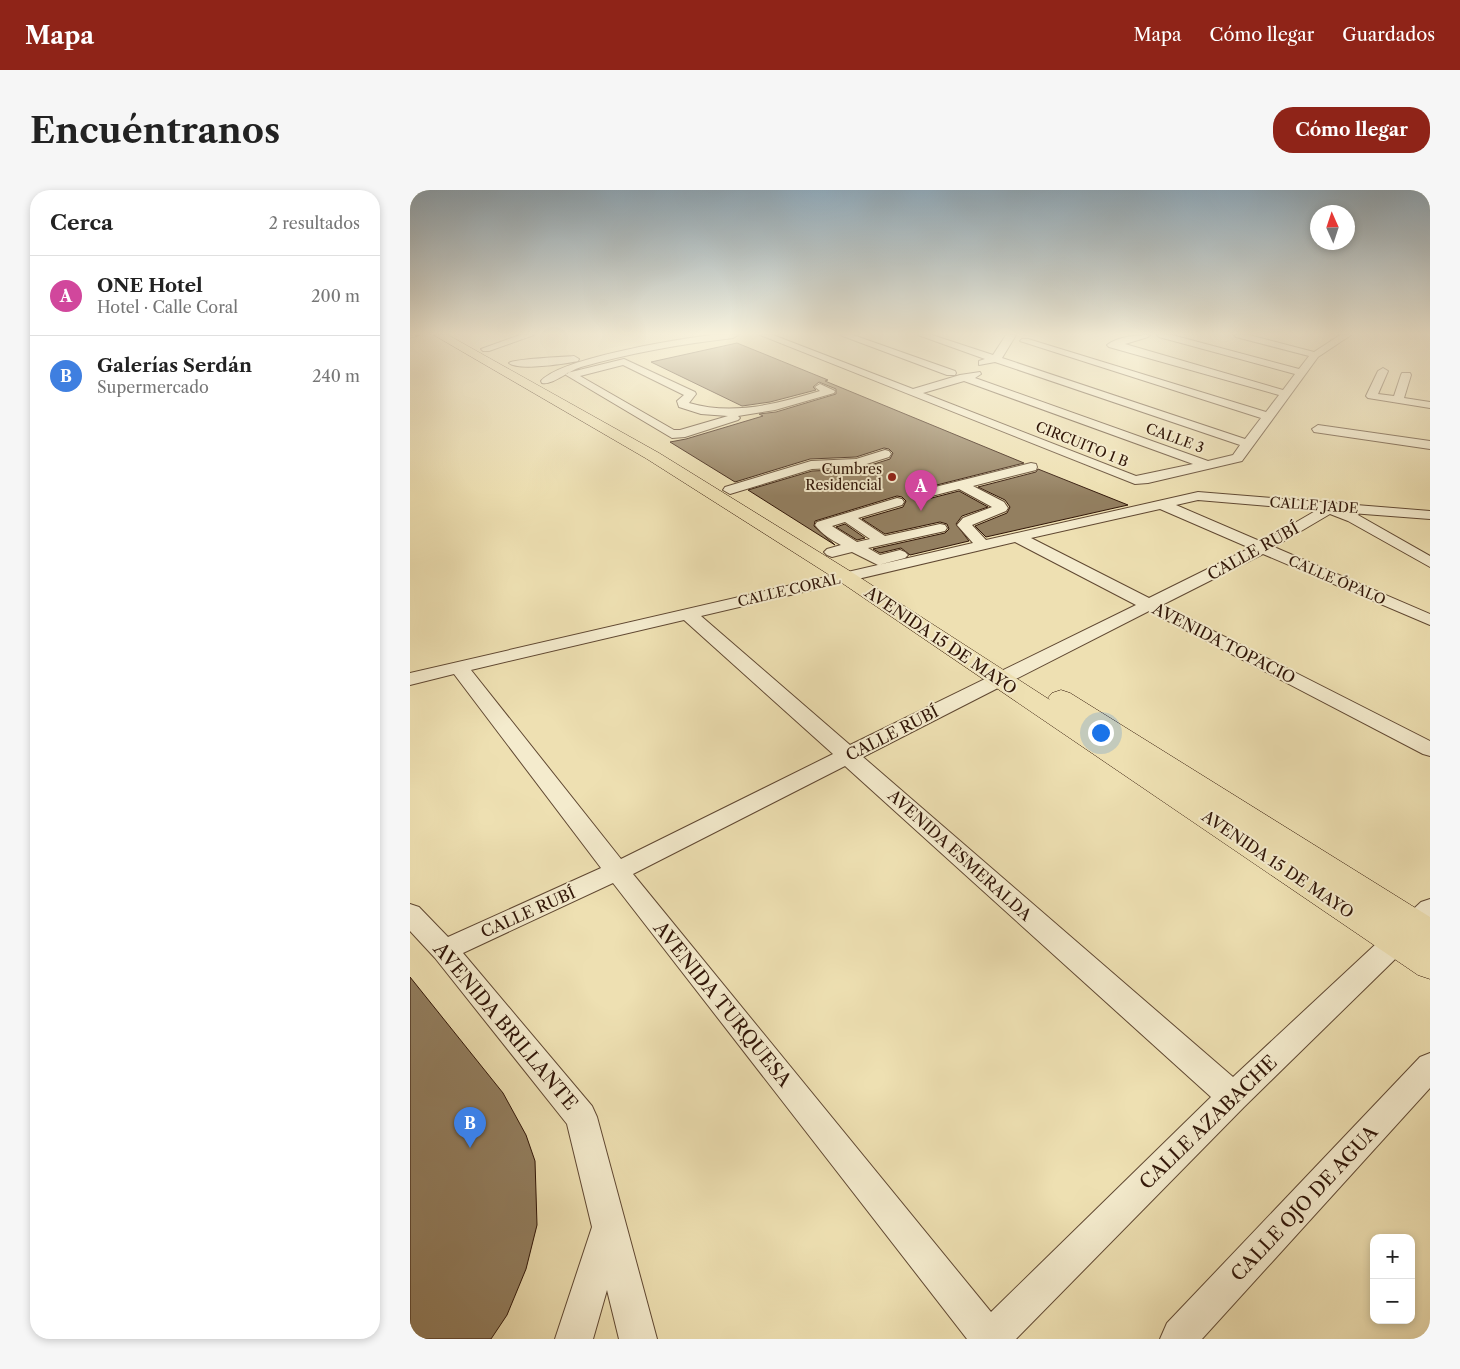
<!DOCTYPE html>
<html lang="es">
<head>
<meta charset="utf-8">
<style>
  body { margin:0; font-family:"Libre Caslon Text",serif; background:#f6f6f6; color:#222 }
  .controls { position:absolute; right:15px; bottom:15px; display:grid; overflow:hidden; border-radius:10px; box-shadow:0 2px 8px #0003 }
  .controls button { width:45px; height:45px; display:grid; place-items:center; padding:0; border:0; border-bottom:1px solid #e0e0e0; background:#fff; color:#222; font:25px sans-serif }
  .compass { position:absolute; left:900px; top:15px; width:45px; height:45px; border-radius:50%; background:#fff; box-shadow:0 2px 8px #0003; rotate:357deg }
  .you { position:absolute; left:690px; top:542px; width:18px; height:18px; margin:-12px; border:4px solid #fff; border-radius:50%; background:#1a73e8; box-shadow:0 0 0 8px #1a73e833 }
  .badge { display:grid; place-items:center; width:32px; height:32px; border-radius:50%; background:#8f2418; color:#fff; font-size:16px; font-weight:700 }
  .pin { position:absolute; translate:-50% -41px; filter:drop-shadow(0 1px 2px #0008) }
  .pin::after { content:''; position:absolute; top:26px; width:18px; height:15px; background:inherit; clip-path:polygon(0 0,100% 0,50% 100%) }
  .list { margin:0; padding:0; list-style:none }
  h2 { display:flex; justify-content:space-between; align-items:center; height:65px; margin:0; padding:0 20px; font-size:21px }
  h2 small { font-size:16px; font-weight:400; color:#767676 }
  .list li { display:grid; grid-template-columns:32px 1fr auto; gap:15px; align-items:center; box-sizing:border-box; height:80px; padding:0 20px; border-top:1px solid #e0e0e0 }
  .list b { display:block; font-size:19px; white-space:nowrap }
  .list p { margin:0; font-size:16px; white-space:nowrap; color:#767676 }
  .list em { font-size:16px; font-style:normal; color:#767676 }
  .map { position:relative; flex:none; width:1020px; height:1149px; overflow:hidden; border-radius:20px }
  header { display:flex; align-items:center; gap:30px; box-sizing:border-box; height:70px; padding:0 25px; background:#8f2418; color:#fff }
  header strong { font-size:24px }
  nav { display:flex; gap:28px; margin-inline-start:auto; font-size:18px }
  .intro { display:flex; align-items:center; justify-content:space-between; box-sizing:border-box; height:120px; padding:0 30px }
  h1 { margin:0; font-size:35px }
  .button { padding:12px 22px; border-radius:20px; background:#8f2418; color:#fff; font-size:18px; font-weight:700 }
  main { display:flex; gap:30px; padding:0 30px }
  aside { flex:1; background:#fff; border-radius:20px; box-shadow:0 2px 8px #0003 }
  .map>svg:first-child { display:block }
  .building { fill:#937f60; stroke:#301507 }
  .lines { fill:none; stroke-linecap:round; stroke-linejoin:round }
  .minor-casing { stroke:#604832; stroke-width:2 }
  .major-casing { stroke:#301507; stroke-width:1 }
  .minor { fill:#f4ebcd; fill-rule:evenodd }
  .major { fill:#eee0b2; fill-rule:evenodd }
  .rail-casing { stroke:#301507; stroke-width:2.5 }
  .rail { stroke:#f4ebcd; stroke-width:2; stroke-dasharray:5.5; stroke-linecap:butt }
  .poi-dot { fill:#8f2418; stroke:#f4ebcd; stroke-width:2 }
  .labels { text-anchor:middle; stroke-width:4; stroke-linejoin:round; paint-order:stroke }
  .far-street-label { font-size:14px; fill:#301507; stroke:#f4ebcd }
  .far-poi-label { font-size:14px; fill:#301507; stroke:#f4ebcd; text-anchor:end }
  .street-label { font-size:16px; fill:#301507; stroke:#f4ebcd }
  .near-street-label { font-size:19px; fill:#301507; stroke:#f4ebcd }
</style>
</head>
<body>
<header>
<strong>Mapa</strong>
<nav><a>Mapa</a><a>Cómo llegar</a><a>Guardados</a></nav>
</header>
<div class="intro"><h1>Encuéntranos</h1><a class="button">Cómo llegar</a></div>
<main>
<aside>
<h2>Cerca<small>2 resultados</small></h2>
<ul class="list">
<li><span class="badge" style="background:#d1479c">A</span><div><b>ONE Hotel</b><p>Hotel · Calle Coral</p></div><em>200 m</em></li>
<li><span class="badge" style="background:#3f7fe0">B</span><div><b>Galerías Serdán</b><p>Supermercado</p></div><em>240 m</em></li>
</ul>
</aside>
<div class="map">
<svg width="1020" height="1149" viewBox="0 0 1020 1149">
  <rect width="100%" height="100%" fill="#eee0b2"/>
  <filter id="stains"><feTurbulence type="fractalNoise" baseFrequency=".004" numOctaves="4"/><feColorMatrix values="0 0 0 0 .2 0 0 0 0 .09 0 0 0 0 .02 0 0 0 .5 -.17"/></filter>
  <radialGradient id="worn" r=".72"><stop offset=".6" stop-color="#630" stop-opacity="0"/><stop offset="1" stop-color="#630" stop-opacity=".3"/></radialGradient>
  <path class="building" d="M327,153L418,190L415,191L614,273L503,301L501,306L505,310L510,311L549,301L578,317L552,326L546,334L559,351L500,365L491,358L470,363L463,359L535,343L539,339L537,334L530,332L475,344L452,329L493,317L496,311L492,307L487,306L405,331L404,336L425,355L338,300L402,281L448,279L480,269L483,263L479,259L474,258L446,267L400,269L325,292L260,252L276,249L353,226L349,224L366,222L426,204V199L409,192L403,197L406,200L360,212L332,216L241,172Z
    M628,279L718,315L576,347L565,336L597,323L600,317L595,310L568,297L626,282Z
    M435,334L455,348L447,350L426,337Z
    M0,787L93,903L116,945L125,971L127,1035L116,1079L97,1125L81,1149H0Z"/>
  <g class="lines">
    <defs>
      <path id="minor" d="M110,145H124L79,161H73L71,159Z
        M302,145H328L323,148C272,154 220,163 171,177C160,180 141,196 132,193L131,191C151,168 268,149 302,145Z
        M350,145H363L503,199L550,185L570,182L571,184L565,188L798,271L823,265L830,255L585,172L569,175V171L575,169L508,145H522L583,165L596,145H606L592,168L835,249L851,228L610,151L612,149H618L856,222L869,205L699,157L697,155C707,147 726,145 740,145L738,147L715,154L873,200L885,184L749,147L747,145H762L889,179L899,166L826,147L824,145H839L904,162L930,145H941L908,167L832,271L738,293L725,294ZM554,191L783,274L726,286L513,203Z
        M430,145H443L545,181L546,183L545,185H537Z
        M164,166L169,169L168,171C154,174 108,181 99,173C103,169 153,167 164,166Z
        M214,169L285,202L286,204L279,213C323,226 366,214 410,201L405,197L410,194L425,201L424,203L365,220L328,226L330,228L328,230L275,247L262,248L156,185L157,183ZM213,175L274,205L267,211L269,217L291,224L318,226L270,240H264L170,186Z
        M973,178L978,181L968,204L984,206L991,185L992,183H1000L1001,185L994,208L1020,212V218L958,208L956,206L968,181Z
        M908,235L1020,251V259L904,242L902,239Z
        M475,260L479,261L481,264L479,267L447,277L402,279L320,304L313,300L315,297L401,271L446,269Z
        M621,273L626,274L627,277L626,280L563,296L594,312L598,318L596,321L562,335L576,350L788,302L1020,321V329L941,323L948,325L1020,366V377L938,331L920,324L864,357L1020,424V435L853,364L752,415L1020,551V566L1013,564L739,421L453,567L823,887L1011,712L1020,709V735L834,917L606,1149H557L203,693L53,763L182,916L187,927L247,1149H209L197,1100L183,1149H145L182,1037L157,934L25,768L0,741V714L9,717L38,747L191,678L44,484L0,495V483L563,353L547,335L553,328L582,317L549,299L510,309L505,308L503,305L505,302ZM788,310L907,320L852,352L766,315ZM750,319L840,358L739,408L621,348ZM605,352L726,415L440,555L291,426ZM274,430L423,564L211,669L61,480ZM435,576L801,907L581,1122L223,684Z
        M487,308L492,309L494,312L492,315L448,328L475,346L530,334L535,335L537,338L535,341L458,358L470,365L490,360L495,362L498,365L495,368L468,375L442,362L422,367L417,365L414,362L417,359L431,355C421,350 412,344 405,335L407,332ZM435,332L460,349L447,352L422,336Z
        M1020,863V898L792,1149H750L757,1133L1010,867Z"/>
      <path id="major" d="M24,145H38L249,263L443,383L640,510L638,508L642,503L651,500L660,503L1020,727V789L1008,785L429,391L237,269Z"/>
    </defs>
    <use href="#minor" class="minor-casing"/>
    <use href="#major" class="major-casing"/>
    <use href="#minor" class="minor"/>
    <use href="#major" class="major"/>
    <defs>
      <path id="rail" d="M0,147L8,145"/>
    </defs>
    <use href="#rail" class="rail-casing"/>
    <use href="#rail" class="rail"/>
  </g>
  <linearGradient id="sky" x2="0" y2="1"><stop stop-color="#90aabb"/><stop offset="0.47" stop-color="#f7f1dc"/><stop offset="1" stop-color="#f7f1dc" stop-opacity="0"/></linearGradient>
  <rect width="1020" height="306" fill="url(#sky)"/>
  <circle class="poi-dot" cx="482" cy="287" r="5"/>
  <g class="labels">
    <g class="far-street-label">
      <text transform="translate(765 248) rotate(20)" y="5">CALLE 3</text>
      <text transform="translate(672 254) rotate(22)" y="5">CIRCUITO 1 B</text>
      <text transform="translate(904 315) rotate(4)" y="5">CALLE JADE</text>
      <text transform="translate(927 390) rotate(23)" y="5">CALLE ÓPALO</text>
      <text transform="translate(379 400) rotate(-13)" y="5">CALLE CORAL</text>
    </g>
    <g class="far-poi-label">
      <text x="472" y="284">Cumbres<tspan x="472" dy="16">Residencial</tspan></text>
    </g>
    <g class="street-label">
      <text transform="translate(843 361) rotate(-29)" y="6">CALLE RUBÍ</text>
      <text transform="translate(531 450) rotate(34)" y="6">AVENIDA 15 DE MAYO</text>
      <text transform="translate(814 453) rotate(27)" y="6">AVENIDA TOPACIO</text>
      <text transform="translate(482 543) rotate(-27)" y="6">CALLE RUBÍ</text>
      <text transform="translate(550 665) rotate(42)" y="6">AVENIDA ESMERALDA</text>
      <text transform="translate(868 674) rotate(34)" y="6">AVENIDA 15 DE MAYO</text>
      <text transform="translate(118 722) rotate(-24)" y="6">CALLE RUBÍ</text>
    </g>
    <g class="near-street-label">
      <text transform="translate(313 814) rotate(51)" y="7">AVENIDA TURQUESA</text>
      <text transform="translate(96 836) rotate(50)" y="7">AVENIDA BRILLANTE</text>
      <text transform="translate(798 932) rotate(-44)" y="7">CALLE AZABACHE</text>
      <text transform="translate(894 1013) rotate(-47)" y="7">CALLE OJO DE AGUA</text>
    </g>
  </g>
  <rect width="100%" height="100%" filter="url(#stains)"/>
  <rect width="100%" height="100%" fill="url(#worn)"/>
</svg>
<div class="controls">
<button>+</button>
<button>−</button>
</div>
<svg class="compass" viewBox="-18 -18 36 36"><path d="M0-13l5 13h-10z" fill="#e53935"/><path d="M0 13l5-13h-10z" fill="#767676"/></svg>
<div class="you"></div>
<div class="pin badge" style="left:511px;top:321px;background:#d1479c">A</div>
<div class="pin badge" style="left:60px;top:958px;background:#3f7fe0">B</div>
</div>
</main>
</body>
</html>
